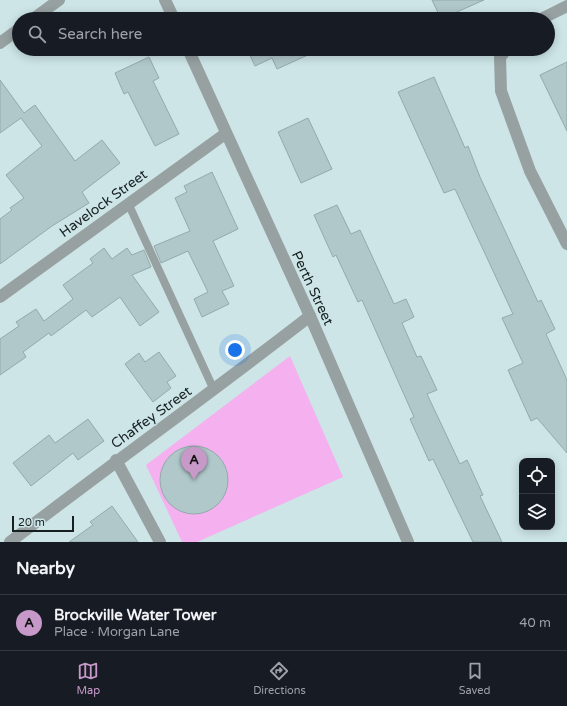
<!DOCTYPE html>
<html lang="en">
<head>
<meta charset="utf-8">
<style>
  body { margin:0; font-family:"Varela Round",sans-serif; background:#242831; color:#f1f3f6 }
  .controls { position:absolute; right:12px; bottom:12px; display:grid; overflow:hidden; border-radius:8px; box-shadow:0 2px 10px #0003 }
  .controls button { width:36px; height:36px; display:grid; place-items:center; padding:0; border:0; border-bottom:1px solid #363941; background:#171b24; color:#f1f3f6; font:20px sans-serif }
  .scale { position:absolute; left:12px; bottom:10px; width:62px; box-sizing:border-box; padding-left:4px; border:2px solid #172020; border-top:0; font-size:11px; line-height:14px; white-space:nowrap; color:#172020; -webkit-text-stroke:3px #cde5e7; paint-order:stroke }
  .you { position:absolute; left:235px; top:350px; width:14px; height:14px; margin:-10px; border:3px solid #fff; border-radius:50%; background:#1a73e8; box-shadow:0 0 0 6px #1a73e833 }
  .badge { display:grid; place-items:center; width:26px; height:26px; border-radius:50%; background:#c799c8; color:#111; font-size:13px; font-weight:700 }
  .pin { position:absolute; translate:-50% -33px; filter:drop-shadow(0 1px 2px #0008) }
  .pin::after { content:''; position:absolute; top:21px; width:14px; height:12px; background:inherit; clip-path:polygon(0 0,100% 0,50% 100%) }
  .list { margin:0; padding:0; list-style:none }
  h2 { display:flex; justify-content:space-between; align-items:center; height:52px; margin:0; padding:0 16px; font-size:17px }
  h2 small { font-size:13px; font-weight:400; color:#9ea1a6 }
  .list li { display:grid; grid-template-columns:26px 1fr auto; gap:12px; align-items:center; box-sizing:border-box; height:56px; padding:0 16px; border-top:1px solid #363941 }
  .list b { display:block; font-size:15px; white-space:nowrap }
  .list p { margin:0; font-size:13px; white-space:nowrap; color:#9ea1a6 }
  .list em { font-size:13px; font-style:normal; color:#9ea1a6 }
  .icon { flex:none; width:22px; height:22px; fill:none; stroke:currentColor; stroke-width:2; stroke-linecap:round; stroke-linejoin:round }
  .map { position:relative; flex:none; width:567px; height:542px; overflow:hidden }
  .search { position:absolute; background:#171b24; box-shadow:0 2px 10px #0003; left:12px; right:12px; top:12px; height:44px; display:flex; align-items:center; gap:10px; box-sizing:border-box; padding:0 14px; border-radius:22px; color:#9ea1a6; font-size:15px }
  .sheet { height:108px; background:#171b24 }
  nav { display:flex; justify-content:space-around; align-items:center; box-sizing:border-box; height:56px; border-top:1px solid #363941; background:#171b24; font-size:11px; color:#9ea1a6 }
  nav a { display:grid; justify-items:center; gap:2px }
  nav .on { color:#c799c8 }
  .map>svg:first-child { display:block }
  .green { fill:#f4b0ef }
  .building { fill:#b0c8ca; stroke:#93aaab }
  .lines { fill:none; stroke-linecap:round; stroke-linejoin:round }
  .service { stroke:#97a1a2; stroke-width:8 }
  .minor { stroke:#97a1a2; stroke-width:12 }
  .tertiary { stroke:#97a1a2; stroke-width:12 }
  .labels { text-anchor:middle; stroke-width:3; stroke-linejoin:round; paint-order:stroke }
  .street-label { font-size:14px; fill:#172020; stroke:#cde5e7 }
</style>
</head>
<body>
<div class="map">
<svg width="567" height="542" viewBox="0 0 567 542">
  <rect width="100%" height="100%" fill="#cde5e7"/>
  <path class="green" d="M290,356L343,477L197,542H182L146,465Z"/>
  <path class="building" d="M432,0H484L441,19Z
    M247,49H321L277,69L272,58L255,66Z
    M149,57L159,78L153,81L179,134L155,146L128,92L124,94L115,73Z
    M567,62V131L540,75Z
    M434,77L465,148L468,146L480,177L538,302L541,300L555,329L546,334L567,380V453L537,418L531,421L508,370L523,363L502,318L513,314L455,189L444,193L398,92Z
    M0,80L24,113L35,105L75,161L102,140L120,163L82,192L89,203L52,226L0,264V219L12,210L10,208L24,198L6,175L42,146L21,118L0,133Z
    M308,118L332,169L301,183L278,132Z
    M212,172L238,229L213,241L234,286L222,291L229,304L202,317L194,299L208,292L188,251L161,263L154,246L190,231L175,198L187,192L184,186Z
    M337,205L351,234L360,230L394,304L406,299L414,317L402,323L417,357L421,356L437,390L427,394L460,464L467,460L483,495L480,496L502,542H473L433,459L429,461L410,419L414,417L362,300L358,302L336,255L333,257L314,215Z
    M104,248L112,259L127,248L132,255L144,250L151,267L132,275L159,312L140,326L120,297L92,317L86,310L51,336L49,333L23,352L26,357L0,375V339L19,326L16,322L36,309L44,321L73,299L63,285L93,263L90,259Z
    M159,352L176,376L167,382L171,388L153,402L125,364L139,353L145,362Z
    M88,419L104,441L78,460L73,453L31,486L13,463L49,435L55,443Z
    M160 480a34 34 0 1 1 68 0a34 34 0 1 1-68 0Z
    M112,506L138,542H69L93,525L90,522Z"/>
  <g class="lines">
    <path class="service" d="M128,203L214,390"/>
    <path class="minor" d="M33,19L59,0
      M541,19L567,6
      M0,43L19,29
      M507,49L500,57L501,91L530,171L567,244
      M0,297L225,134
      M116,460L160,542
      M10,542C109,466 211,393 310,316"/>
    <path class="tertiary" d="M165,0L174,19
      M188,49L310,316L408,542"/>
  </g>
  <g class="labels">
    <g class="street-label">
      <text transform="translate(103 203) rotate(-36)" y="5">Havelock Street</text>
      <text transform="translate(313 288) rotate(65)" y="5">Perth Street</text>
      <text transform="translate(151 417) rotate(-36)" y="5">Chaffey Street</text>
    </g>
  </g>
</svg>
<div class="controls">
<button><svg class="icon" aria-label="locate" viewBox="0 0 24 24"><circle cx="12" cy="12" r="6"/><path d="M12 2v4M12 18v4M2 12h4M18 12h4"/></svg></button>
<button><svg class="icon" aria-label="layers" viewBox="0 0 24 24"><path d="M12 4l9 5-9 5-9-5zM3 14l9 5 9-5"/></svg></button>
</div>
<div class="scale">20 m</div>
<div class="you"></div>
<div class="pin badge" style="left:194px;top:480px">A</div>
<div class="search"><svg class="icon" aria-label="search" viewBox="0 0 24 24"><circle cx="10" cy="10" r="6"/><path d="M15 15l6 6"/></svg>Search here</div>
</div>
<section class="sheet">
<h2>Nearby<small></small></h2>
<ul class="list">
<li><span class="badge">A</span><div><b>Brockville Water Tower</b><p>Place · Morgan Lane</p></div><em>40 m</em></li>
</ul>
</section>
<nav>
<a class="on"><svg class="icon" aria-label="map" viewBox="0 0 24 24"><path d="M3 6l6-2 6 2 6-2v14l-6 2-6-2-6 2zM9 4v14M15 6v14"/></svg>Map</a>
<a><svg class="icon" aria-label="directions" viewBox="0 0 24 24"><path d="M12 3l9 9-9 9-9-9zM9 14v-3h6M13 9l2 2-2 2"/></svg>Directions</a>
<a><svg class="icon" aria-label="saved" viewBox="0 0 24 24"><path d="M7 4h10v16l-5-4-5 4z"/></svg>Saved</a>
</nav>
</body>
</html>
